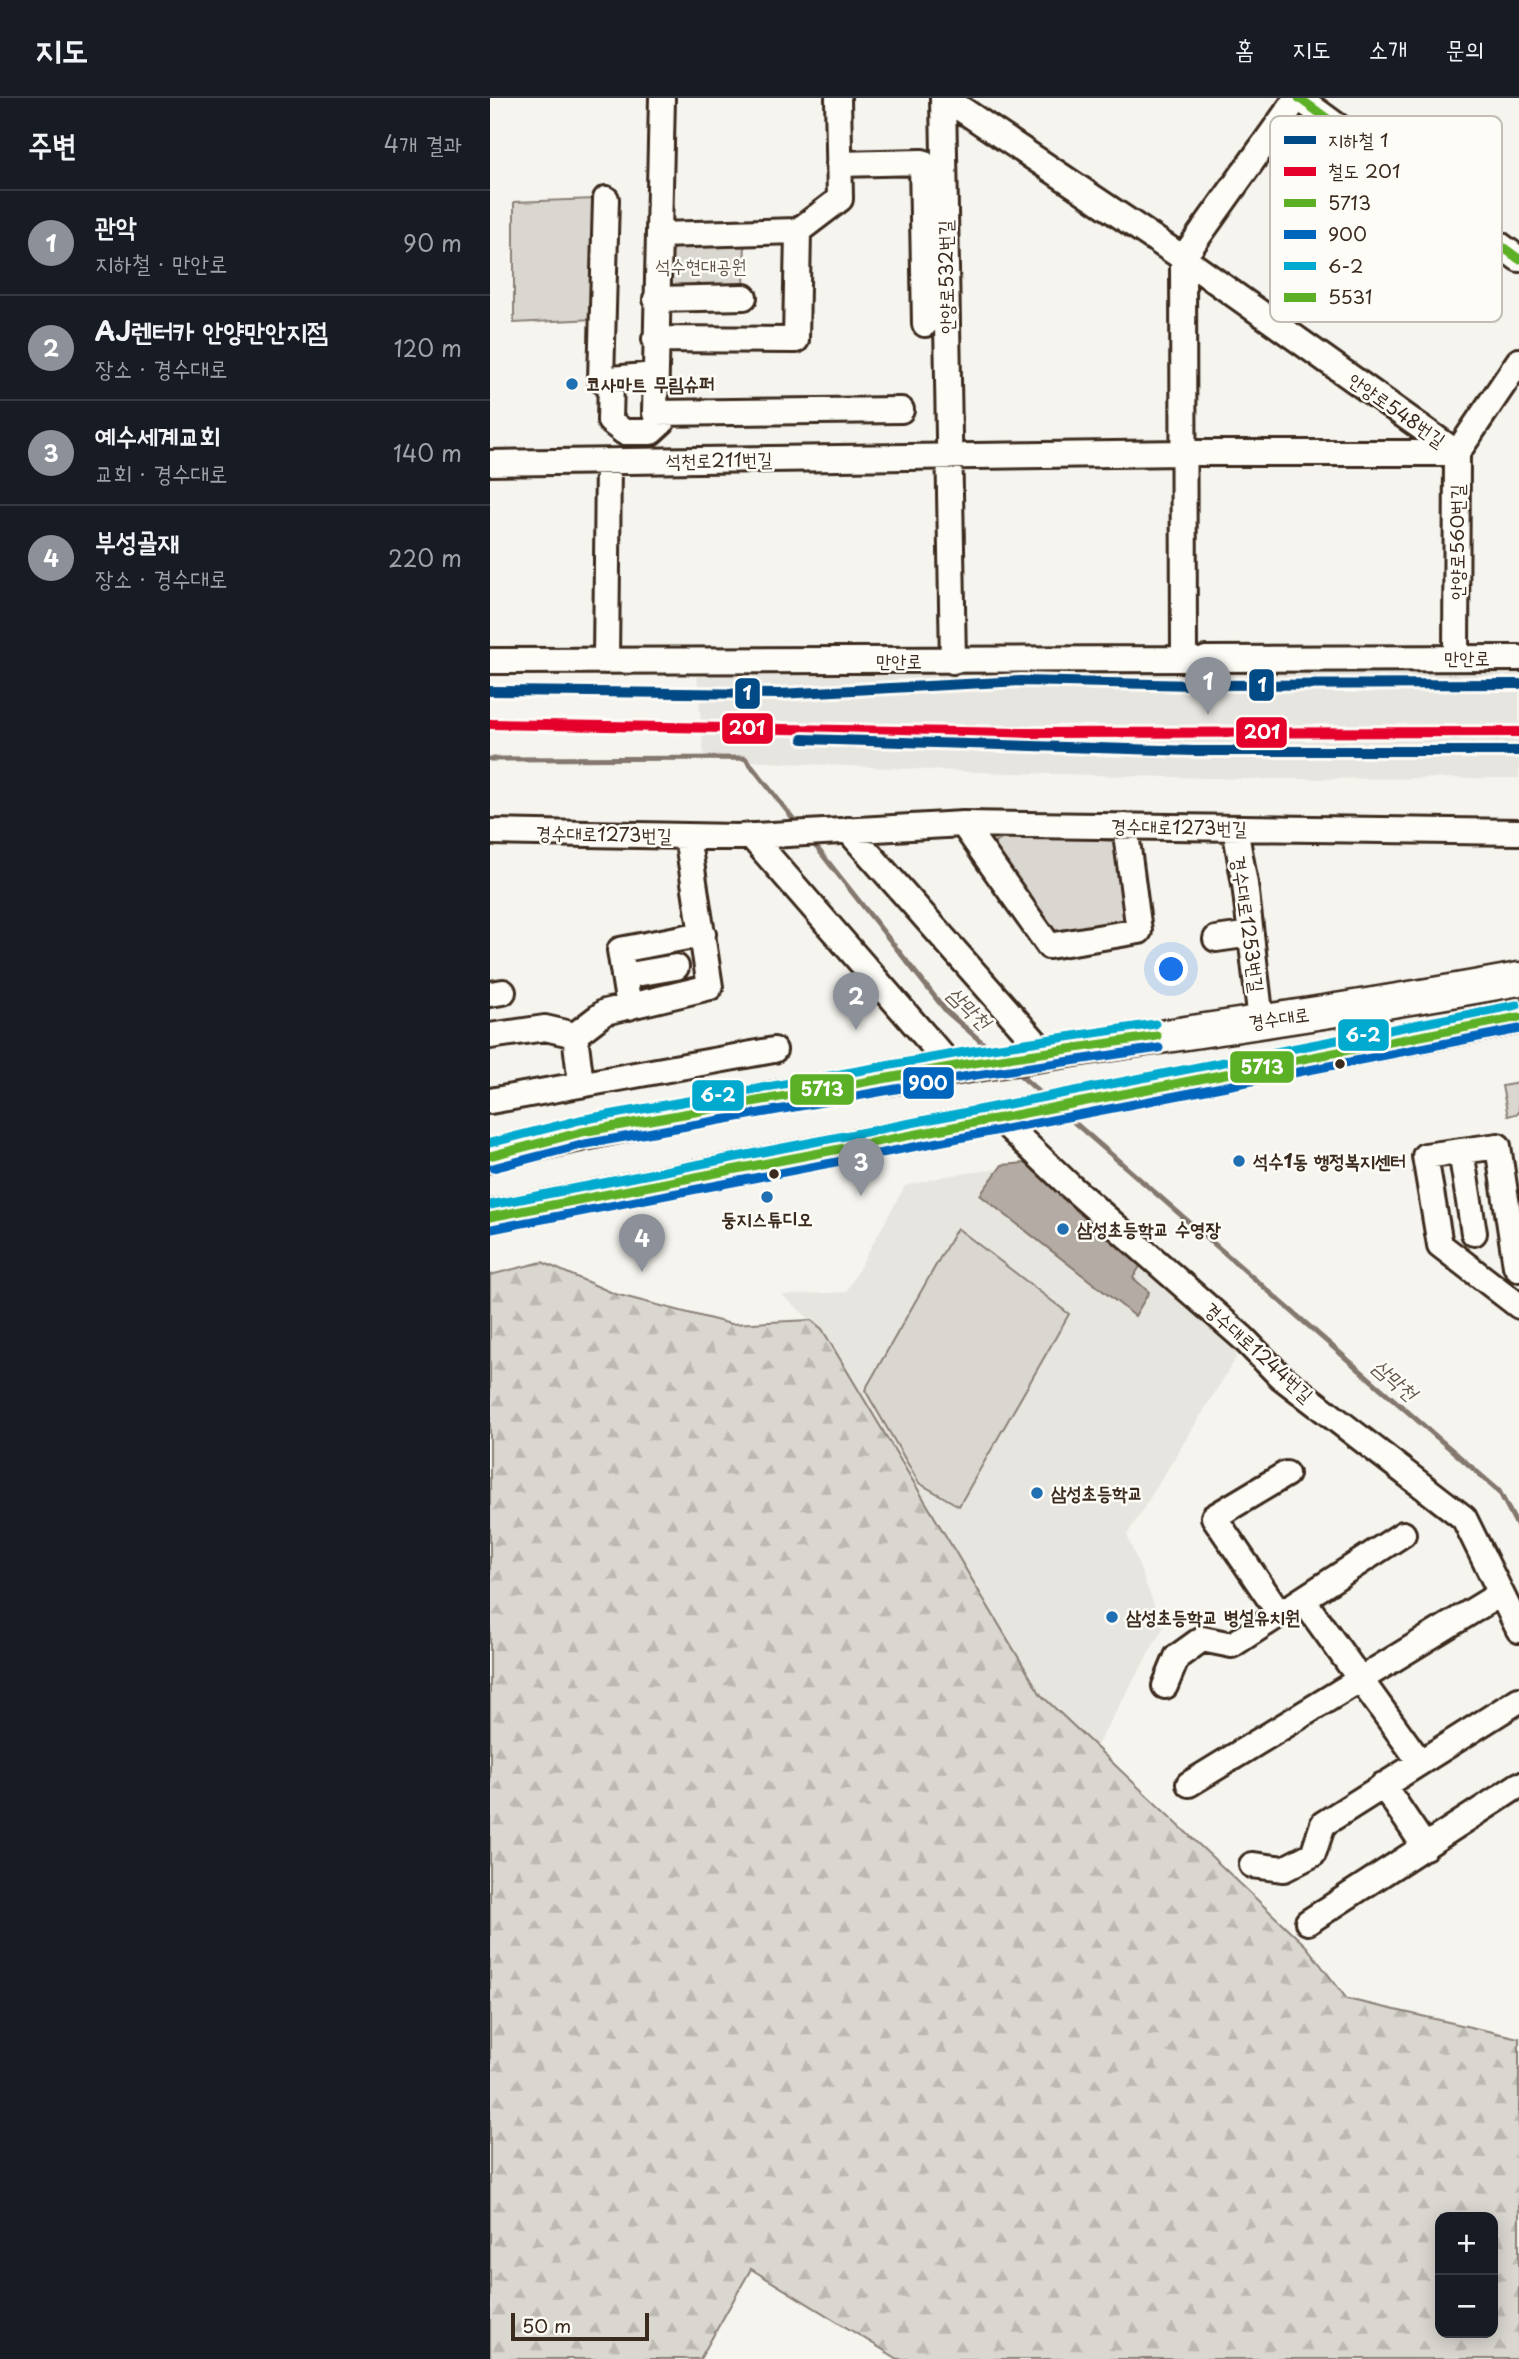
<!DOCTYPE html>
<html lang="ko">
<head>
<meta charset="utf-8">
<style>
  body { margin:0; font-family:"Playpen Sans","Poor Story",sans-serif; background:#242831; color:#f1f3f6 }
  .controls { position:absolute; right:21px; bottom:21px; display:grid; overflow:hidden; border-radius:14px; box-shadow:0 4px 18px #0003 }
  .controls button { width:63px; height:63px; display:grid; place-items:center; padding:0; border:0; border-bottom:2px solid #363941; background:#171b24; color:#f1f3f6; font:35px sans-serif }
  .scale { position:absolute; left:21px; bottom:18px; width:138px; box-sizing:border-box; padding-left:7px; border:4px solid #3b2a1e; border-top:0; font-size:19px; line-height:24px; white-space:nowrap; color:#3b2a1e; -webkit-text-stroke:5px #fdfcf7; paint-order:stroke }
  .you { position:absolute; left:682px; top:872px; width:24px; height:24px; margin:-18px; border:5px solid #fff; border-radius:50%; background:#1a73e8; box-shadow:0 0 0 10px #1a73e833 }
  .badge { display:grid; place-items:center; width:46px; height:46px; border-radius:50%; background:#8c9099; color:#fff; font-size:23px; font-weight:700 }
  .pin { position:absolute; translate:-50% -58px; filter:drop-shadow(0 2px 4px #0008) }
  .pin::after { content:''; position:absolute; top:37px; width:24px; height:21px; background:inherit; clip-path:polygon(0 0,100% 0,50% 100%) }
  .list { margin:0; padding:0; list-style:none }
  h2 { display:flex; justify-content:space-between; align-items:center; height:91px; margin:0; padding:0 28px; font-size:30px }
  h2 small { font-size:23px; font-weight:400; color:#9ea1a6 }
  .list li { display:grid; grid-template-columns:46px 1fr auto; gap:21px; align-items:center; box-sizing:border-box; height:105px; padding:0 28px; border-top:2px solid #363941 }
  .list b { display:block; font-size:26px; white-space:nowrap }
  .list p { margin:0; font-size:23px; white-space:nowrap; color:#9ea1a6 }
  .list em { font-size:23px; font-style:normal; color:#9ea1a6 }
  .map { position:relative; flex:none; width:1029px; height:2261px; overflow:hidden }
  header { display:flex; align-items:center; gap:42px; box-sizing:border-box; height:98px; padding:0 35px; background:#171b24; border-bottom:2px solid #363941 }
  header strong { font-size:33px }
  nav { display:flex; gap:38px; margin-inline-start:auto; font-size:24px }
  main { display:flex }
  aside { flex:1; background:#171b24 }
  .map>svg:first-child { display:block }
  .built { fill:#e7e5df }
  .forest { fill:url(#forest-firs); stroke:#8a8077; stroke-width:2; fill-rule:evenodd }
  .park { fill:#dad6d0; stroke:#8a8077; stroke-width:2 }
  .water { fill:#b4aca4; stroke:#84786e; stroke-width:2 }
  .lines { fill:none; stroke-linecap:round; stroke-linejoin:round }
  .stream { stroke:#84786e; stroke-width:5 }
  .minor-casing { stroke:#3b2a1e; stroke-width:30 }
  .major-casing { stroke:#3b2a1e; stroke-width:37 }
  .minor { stroke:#fdfcf7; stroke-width:24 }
  .major { stroke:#fdfcf7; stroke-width:32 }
  .bus-1-casing { stroke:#fdfcf7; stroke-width:14 }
  .bus-2-casing { stroke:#fdfcf7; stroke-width:14 }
  .bus-3-casing { stroke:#fdfcf7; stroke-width:14 }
  .bus-4-casing { stroke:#fdfcf7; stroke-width:14 }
  .bus-1 { stroke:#5bb025; stroke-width:9 }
  .bus-2 { stroke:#0065bd; stroke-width:9 }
  .bus-3 { stroke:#00a9ce; stroke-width:9 }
  .bus-4 { stroke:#5bb025; stroke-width:9 }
  .rail-1-casing { stroke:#fdfcf7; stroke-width:16 }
  .rail-1 { stroke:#e4002b; stroke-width:10 }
  .metro-1-casing { stroke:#fdfcf7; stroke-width:16 }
  .metro-1 { stroke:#004a85; stroke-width:10 }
  .poi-dot { fill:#1f6fb2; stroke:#fdfcf7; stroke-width:2.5 }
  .bus-dot { fill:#3b2a1e; stroke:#fdfcf7; stroke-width:2.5 }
  .labels { text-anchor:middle; stroke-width:5; stroke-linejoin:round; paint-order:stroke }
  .park-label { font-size:19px; fill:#63554a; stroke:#fdfcf7 }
  .street-label { font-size:19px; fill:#3b2a1e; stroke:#fdfcf7 }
  .poi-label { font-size:19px; font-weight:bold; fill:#3b2a1e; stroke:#fdfcf7; text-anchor:start }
  .water-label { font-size:21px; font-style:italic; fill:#65584d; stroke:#fdfcf7 }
  .key { fill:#fdfcf7; stroke:#c3bdb6; stroke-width:2 }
  .key-label { font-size:19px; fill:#3b2a1e }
  .line-badge { stroke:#fdfcf7; stroke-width:2.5 }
  .badge-label { font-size:19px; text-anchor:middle; font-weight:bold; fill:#fff }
</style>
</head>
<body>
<header>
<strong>지도</strong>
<nav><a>홈</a><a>지도</a><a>소개</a><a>문의</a></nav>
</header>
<main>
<aside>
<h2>주변<small>4개 결과</small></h2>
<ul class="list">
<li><span class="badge">1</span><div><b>관악</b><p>지하철 · 만안로</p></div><em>90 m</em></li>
<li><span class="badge">2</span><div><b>AJ렌터카 안양만안지점</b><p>장소 · 경수대로</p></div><em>120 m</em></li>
<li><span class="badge">3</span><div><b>예수세계교회</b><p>교회 · 경수대로</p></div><em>140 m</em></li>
<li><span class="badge">4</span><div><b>부성골재</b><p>장소 · 경수대로</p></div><em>220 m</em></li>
</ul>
</aside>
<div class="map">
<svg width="1029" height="2261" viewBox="0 0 1029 2261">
  <defs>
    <pattern id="forest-firs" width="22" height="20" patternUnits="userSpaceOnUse" patternTransform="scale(1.75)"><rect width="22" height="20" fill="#dad6d0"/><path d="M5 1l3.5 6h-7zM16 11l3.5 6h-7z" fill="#bcb8b2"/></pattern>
  </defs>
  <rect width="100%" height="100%" fill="#f5f4ee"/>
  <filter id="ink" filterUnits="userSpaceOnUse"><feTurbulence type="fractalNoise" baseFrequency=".0143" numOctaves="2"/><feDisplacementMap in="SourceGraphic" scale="14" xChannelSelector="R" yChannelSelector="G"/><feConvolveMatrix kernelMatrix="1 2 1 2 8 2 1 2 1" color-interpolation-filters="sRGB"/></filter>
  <g filter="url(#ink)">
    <path class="built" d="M630,568L1029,575V680L756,681L485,674L214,661L207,576Z
      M545,1066L749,1245L745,1262L637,1437L673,1530L606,1649L551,1597L332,1232L292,1197L356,1194L415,1088L456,1078Z"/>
    <path class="forest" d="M52,1164L125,1196L241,1226L321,1222L332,1231L551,1597L816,1848L857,1901L1029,1940V2261H408L261,2171L210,2261H0V1177ZM950,2119H1003V2235H950Z"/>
    <path class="park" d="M105,101L104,221L24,225V104Z
      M255,135L254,199L166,201L169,137Z
      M522,736L637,744L649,833L559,848L492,751Z
      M1029,985V1015L1018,1018L1012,988Z
      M467,1130L579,1216L469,1408L429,1385L375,1292Z"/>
    <path class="water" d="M537,1065L652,1165L643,1180L659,1194L645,1218L490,1097L512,1067Z"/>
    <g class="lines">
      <path class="stream" d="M0,661L255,660L309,728
        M320,741L456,913L502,953
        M523,971L555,999
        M578,1019L1009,1393L1029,1431"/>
      <defs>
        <path id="minor" d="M172,0L165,315L411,312
          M453,0L463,563
          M455,0L693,160L967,355
          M809,0L1029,161
          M349,66L432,64L435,226
          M116,101L111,282L165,277
          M169,137L308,133L350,101L348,0
          M166,201L254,199
          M165,241L306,242L308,133
          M121,281L120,323L134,334H161L172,324
          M0,365L693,355H967
          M966,560L967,355L1029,263
          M694,561L693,160L807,0
          M716,561L1029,560
          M0,563L702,561
          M116,563L118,364
          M473,726L559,848L649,833L635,728
          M745,730L755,786L771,923
          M358,732L555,955
          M0,734L247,739L473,726L1029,734
          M261,738L462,969
          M726,841L761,836
          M134,878L186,869
          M0,896L13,894
          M139,909L130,852L213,836
          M85,937L91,986
          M0,938L55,930L85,937L115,914L220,889L197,738
          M0,1003L284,952
          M511,1022L580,1088L753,1240L790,1278L974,1420L1029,1532
          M971,1053L984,1135
          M1029,1171L1026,1168L1008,1048L935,1058L950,1147L1029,1208
          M796,1376L724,1419L790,1516L913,1436
          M813,1502L930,1664
          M675,1588L687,1559L712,1541L742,1547L790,1516
          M699,1686L1010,1496
          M893,1687L935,1749
          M762,1767L794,1771L823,1756L833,1726L1029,1602
          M818,1824L1029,1687"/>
        <path id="major" d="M0,1058C102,1031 203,1014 306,996C547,954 789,925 1029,881
          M0,1119L1029,919"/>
      </defs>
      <use href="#minor" class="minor-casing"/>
      <use href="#major" class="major-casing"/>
      <use href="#minor" class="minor"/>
      <use href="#major" class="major"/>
      <defs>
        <path id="bus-1" d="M0,1058L92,1034L477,966L667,938
          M0,1119L1029,919"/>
        <path id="bus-2" d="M3,1070L95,1046L479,978L669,950
          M2,1131L1029,931"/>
        <path id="bus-3" d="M0,1045L90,1022L475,954L665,926
          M0,1107L1027,907"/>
        <path id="bus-4" d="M809,0L1029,161"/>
      </defs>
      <use href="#bus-1" class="bus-1-casing"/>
      <use href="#bus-2" class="bus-2-casing"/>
      <use href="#bus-3" class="bus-3-casing"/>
      <use href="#bus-4" class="bus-4-casing"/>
      <use href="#bus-1" class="bus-1"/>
      <use href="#bus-2" class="bus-2"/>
      <use href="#bus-3" class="bus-3"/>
      <use href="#bus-4" class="bus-4"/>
      <defs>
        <path id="rail-1" d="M0,626L528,635L1029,634"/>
      </defs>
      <use href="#rail-1" class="rail-1-casing"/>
      <use href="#rail-1" class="rail-1"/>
      <defs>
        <path id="metro-1" d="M0,593L289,596L531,583L705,587L1029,586
          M313,641L704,653H1029"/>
      </defs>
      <use href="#metro-1" class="metro-1-casing"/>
      <use href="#metro-1" class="metro-1"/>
    </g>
  </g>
  <g class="poi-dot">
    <circle cx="82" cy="286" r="7"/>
    <circle cx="749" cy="1063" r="7"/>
    <circle cx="277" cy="1099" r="7"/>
    <circle cx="573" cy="1131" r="7"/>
    <circle cx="547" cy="1395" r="7"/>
    <circle cx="622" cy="1519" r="7"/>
  </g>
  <g class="bus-dot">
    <circle cx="850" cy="966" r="6"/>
    <circle cx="284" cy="1076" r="6"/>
  </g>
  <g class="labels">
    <g class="park-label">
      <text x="211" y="175">석수현대공원</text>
    </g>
    <g class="street-label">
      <text transform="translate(456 179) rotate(-91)" y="7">안양로532번길</text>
      <text transform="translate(907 312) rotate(35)" y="7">안양로548번길</text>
      <text transform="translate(229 362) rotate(-1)" y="7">석천로211번길</text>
      <text transform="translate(967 444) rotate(-90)" y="7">안양로560번길</text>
      <text x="977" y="567">만안로</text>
      <text x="409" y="570">만안로</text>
      <text transform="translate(689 729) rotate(1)" y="7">경수대로1273번길</text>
      <text transform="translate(114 736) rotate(1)" y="7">경수대로1273번길</text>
      <text transform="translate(758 826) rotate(82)" y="7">경수대로1253번길</text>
      <text transform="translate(789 920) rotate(-8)" y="7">경수대로</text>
      <text transform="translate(769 1254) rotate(42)" y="7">경수대로1244번길</text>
    </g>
    <g class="poi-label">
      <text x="96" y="293">코사마트 무림슈퍼</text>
      <text x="763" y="1070">석수1동 행정복지센터</text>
      <text x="277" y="1128" text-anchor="middle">둥지스튜디오</text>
      <text x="587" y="1138">삼성초등학교 수영장</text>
      <text x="561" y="1402">삼성초등학교</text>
      <text x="636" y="1526">삼성초등학교 병설유치원</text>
    </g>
    <g class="water-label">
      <text transform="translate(479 910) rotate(44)" y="7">삼막천</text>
      <text transform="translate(905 1282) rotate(41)" y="7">삼막천</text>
    </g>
  </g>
  <rect x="780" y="18" width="232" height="206" rx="10" class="key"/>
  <rect x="794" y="38" width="32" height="8" fill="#004a85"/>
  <rect x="794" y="69" width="32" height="9" fill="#e4002b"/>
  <rect x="794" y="101" width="32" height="8" fill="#5bb025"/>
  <rect x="794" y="132" width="32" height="9" fill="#0065bd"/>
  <rect x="794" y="164" width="32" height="8" fill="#00a9ce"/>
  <rect x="794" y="195" width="32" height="9" fill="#5bb025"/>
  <g class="key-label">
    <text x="838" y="49">지하철 1</text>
    <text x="838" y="80">철도 201</text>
    <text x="838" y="112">5713</text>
    <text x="838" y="143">900</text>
    <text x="838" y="175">6-2</text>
    <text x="838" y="206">5531</text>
  </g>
  <g class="line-badge">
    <rect x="758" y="570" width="27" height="34" rx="7" fill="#004a85"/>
    <rect x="244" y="579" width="27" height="33" rx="7" fill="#004a85"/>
    <rect x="231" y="614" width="53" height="33" rx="7" fill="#e4002b"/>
    <rect x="745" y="618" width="53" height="33" rx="7" fill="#e4002b"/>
    <rect x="847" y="920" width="53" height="34" rx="7" fill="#00a9ce"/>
    <rect x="739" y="952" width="66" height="34" rx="7" fill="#5bb025"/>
    <rect x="412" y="968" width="53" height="34" rx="7" fill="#0065bd"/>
    <rect x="299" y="975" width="66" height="33" rx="7" fill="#5bb025"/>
    <rect x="201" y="981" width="54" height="33" rx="7" fill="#00a9ce"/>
  </g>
  <g class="badge-label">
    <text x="772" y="594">1</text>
    <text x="257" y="602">1</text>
    <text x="257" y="637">201</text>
    <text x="772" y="641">201</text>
    <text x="873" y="944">6-2</text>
    <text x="772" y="976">5713</text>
    <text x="438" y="992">900</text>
    <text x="332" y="998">5713</text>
    <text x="228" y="1004">6-2</text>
  </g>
</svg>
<div class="controls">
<button>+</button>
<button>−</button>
</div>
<div class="scale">50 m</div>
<div class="you"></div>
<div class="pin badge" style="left:718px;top:617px">1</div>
<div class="pin badge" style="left:366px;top:932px">2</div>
<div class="pin badge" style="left:371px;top:1098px">3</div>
<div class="pin badge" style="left:152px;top:1174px">4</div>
</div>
</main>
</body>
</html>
